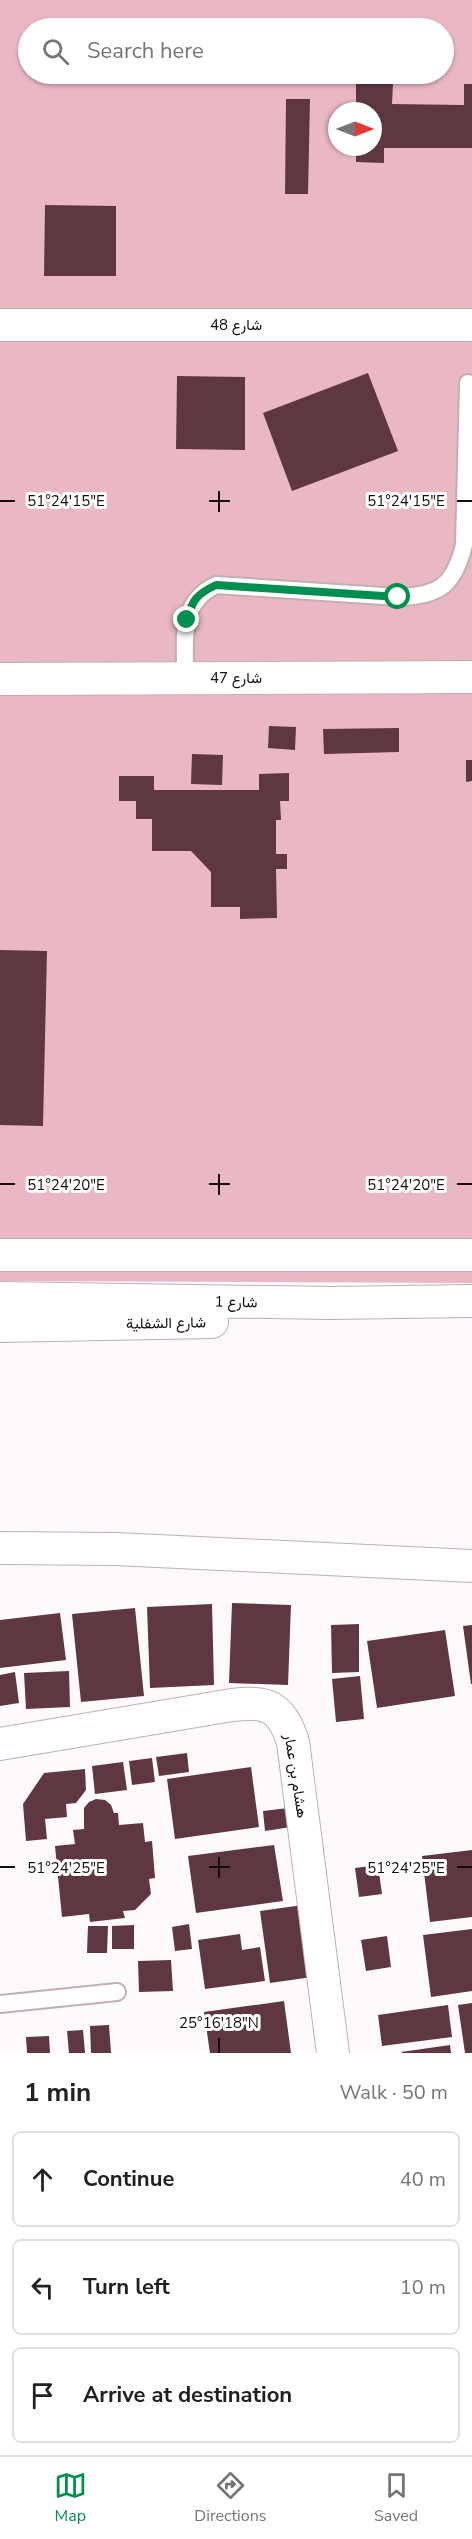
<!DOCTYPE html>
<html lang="en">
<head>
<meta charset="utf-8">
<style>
  body { margin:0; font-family:"Nunito Sans",Vazirmatn,sans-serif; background:#f6f6f6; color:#202124 }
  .compass { position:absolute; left:328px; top:102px; width:54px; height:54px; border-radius:50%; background:#fff; box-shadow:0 2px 4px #0004; rotate:90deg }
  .stop { position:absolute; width:18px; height:18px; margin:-14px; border:4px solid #008f4e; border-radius:50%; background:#fff }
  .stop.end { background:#008f4e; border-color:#fff; box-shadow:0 2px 6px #0008 }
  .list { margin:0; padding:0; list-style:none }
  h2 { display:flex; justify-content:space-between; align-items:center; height:78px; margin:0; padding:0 24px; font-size:26px }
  h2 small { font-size:20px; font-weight:400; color:#757577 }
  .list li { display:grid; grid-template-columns:39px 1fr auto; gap:18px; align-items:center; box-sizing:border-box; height:96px; margin:0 12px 12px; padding:0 12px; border:2px solid #e0e0e0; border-radius:9px }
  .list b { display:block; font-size:22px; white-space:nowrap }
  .list em { font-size:20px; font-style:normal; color:#757577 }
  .icon { flex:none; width:33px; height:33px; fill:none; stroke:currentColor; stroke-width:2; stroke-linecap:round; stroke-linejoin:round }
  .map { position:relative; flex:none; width:472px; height:2053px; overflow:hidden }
  .search { position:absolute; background:#fff; box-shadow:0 2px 4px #0004; left:18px; right:18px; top:18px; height:66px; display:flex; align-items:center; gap:15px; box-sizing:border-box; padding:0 21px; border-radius:33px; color:#757577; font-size:22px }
  .sheet { height:402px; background:#fff }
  nav { display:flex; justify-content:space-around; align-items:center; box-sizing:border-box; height:84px; border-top:2px solid #e0e0e0; background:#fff; font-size:16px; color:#757577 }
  nav a { display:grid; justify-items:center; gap:3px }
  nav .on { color:#008f4e }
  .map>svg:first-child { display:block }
  .green { fill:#e9b8c3; fill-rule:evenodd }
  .building { fill:#5f3741 }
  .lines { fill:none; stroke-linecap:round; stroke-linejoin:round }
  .lane-casing { stroke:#c4aeb2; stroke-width:20 }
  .street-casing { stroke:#c4aeb2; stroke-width:34 }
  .lane { stroke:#fff; stroke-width:16 }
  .street { stroke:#fff; stroke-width:32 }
  .route { stroke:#008f4e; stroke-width:8 }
  .ticks { fill:none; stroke:#140d0e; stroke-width:2 }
  .labels { text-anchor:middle; stroke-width:6; stroke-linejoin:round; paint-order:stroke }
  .street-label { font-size:15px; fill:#140d0e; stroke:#fff }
  .ticks-label { font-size:15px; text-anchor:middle; fill:#140d0e; stroke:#fff; stroke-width:6; stroke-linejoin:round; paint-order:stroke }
</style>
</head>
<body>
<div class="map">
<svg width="472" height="2053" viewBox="0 0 472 2053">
  <rect width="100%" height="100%" fill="#fef9fa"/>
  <path class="green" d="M0,0H472V1283L0,1281ZM28,28H444V74H28ZM337,111H373V147H337Z"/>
  <path class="building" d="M356,83H393L392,104L464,105V84H472V148H384V163L356,162V147H373V111H356Z
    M286,99H310L308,194H285Z
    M45,205L116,206V276H44Z
    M368,373L398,451L292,491L263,413Z
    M177,376L245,377V450L176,449Z
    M269,726L296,727L295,750L268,748Z
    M399,728V752L324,754L323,729Z
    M192,754L223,755L222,785L191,784Z
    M466,760H472V781L466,782Z
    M289,773V801H280L281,820H276V854H287V869H276L277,918L240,919V907H211V872L191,851H152V819H136V801H119V776H154V790H259V774Z
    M0,950L47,951L43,1126L0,1125Z
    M232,1603L291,1605L288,1685L229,1683Z
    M212,1604L214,1685L150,1688L147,1607Z
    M135,1608L144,1696L81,1702L72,1614Z
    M60,1613L66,1660L0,1668V1620Z
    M359,1624V1672L332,1673L331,1625Z
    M472,1625V1684H471L463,1626Z
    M445,1630L455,1696L377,1708L367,1641Z
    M69,1671L70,1707L26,1709L24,1673Z
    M15,1672L19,1703L0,1706V1675Z
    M360,1676L364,1719L336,1722L332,1679Z
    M187,1753L189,1772L159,1776L156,1757Z
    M152,1758L155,1782L132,1785L129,1761Z
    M123,1762L127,1790L95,1794L92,1766Z
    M251,1767L259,1827L175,1839L167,1779Z
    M85,1769L86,1790L76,1803L66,1804L67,1817L45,1819L47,1839L26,1841L23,1804L44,1773Z
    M96,1799L105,1800L111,1805L114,1813H118L119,1825L143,1823L145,1842L152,1841L155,1878L149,1879L151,1894L135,1910L123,1911L125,1918L90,1922L89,1914L62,1917L55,1846L75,1844L73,1830L84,1829V1808L89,1802Z
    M288,1808L291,1827L265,1831L263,1811Z
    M274,1845L283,1901L196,1913L188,1856Z
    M472,1850V1917L430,1922L422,1856Z
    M378,1865L382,1894L359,1897L355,1868Z
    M303,1905L312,1977L270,1983L260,1911Z
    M189,1924L192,1949L175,1951L172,1927Z
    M134,1925V1949H112V1926Z
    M88,1926H108L107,1953H87Z
    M472,1929V1991L431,1997L423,1935Z
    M240,1934L242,1950L260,1947L265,1981L205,1989L198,1940Z
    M387,1936L391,1967L366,1971L361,1940Z
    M171,1960L173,1991L139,1992L138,1961Z
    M284,2001L291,2053H210L204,2012Z
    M472,2003V2053H465L458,2005Z
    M448,2005L452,2037L382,2046L378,2015Z
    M109,2025L111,2053H91L90,2026Z
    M83,2030L85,2053H69L67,2031Z
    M49,2036L50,2053H27L26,2037Z
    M450,2045L451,2053H402L401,2052Z"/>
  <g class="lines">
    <defs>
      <path id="lane" d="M185,678C186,641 177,604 216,585L398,597C440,596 454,585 464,545L468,383
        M0,2004L117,1992"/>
      <path id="street" d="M0,325H472
        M0,679L472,677
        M0,1255H472
        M0,1298L330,1303L472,1301
        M0,1326L212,1322
        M0,1548L116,1549L472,1566
        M0,1744L232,1705C268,1701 281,1706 293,1742L333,2053"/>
    </defs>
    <use href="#lane" class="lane-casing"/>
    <use href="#street" class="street-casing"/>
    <use href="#lane" class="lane"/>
    <use href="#street" class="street"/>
  </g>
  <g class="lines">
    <path class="route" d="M187,620C192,600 197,594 216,585L398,597"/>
  </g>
  <path class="ticks" d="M219,491V512M0,501H15M209,501H230M457,501H472M219,1174V1195M0,1184H15M209,1184H230M457,1184H472M219,1857V1878M0,1867H15M209,1867H230M457,1867H472M219,2038V2053"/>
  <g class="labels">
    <g class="street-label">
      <text x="236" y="330">شارع 48</text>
      <text x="236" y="683">شارع 47</text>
      <text transform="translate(236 1302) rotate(1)" y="5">شارع 1</text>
      <text transform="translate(166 1323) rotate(-1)" y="5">شارع الشفلية</text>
      <text transform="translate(296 1776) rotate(81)" y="5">هشام بن عمار</text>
    </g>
  </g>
  <g class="ticks-label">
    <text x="66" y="506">51°24'15"E</text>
    <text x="406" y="506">51°24'15"E</text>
    <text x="406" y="1190">51°24'20"E</text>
    <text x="66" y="1190">51°24'20"E</text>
    <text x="66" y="1873">51°24'25"E</text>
    <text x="406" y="1873">51°24'25"E</text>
    <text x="219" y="2028">25°16'18"N</text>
  </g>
</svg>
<svg class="compass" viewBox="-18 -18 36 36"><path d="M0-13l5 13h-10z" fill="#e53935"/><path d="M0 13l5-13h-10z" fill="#757577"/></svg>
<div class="stop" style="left:398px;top:597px"></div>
<div class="stop end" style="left:187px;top:620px"></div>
<div class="search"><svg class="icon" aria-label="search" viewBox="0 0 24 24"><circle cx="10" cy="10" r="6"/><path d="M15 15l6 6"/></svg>Search here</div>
</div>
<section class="sheet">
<h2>1 min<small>Walk · 50 m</small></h2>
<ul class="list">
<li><svg class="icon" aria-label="ahead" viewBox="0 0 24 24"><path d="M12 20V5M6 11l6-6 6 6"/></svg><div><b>Continue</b></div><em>40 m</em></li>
<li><svg class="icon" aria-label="left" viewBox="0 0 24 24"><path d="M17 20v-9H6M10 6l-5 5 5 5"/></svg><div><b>Turn left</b></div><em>10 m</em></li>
<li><svg class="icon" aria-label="arrive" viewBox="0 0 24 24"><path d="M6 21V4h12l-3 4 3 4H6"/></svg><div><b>Arrive at destination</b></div></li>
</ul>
</section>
<nav>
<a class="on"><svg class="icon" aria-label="map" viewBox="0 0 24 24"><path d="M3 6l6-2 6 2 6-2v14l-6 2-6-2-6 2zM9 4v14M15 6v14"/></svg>Map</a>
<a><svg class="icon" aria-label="directions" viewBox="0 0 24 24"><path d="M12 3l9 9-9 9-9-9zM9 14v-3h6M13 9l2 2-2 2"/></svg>Directions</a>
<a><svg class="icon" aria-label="saved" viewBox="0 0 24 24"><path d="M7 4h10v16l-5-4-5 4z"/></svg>Saved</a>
</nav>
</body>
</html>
